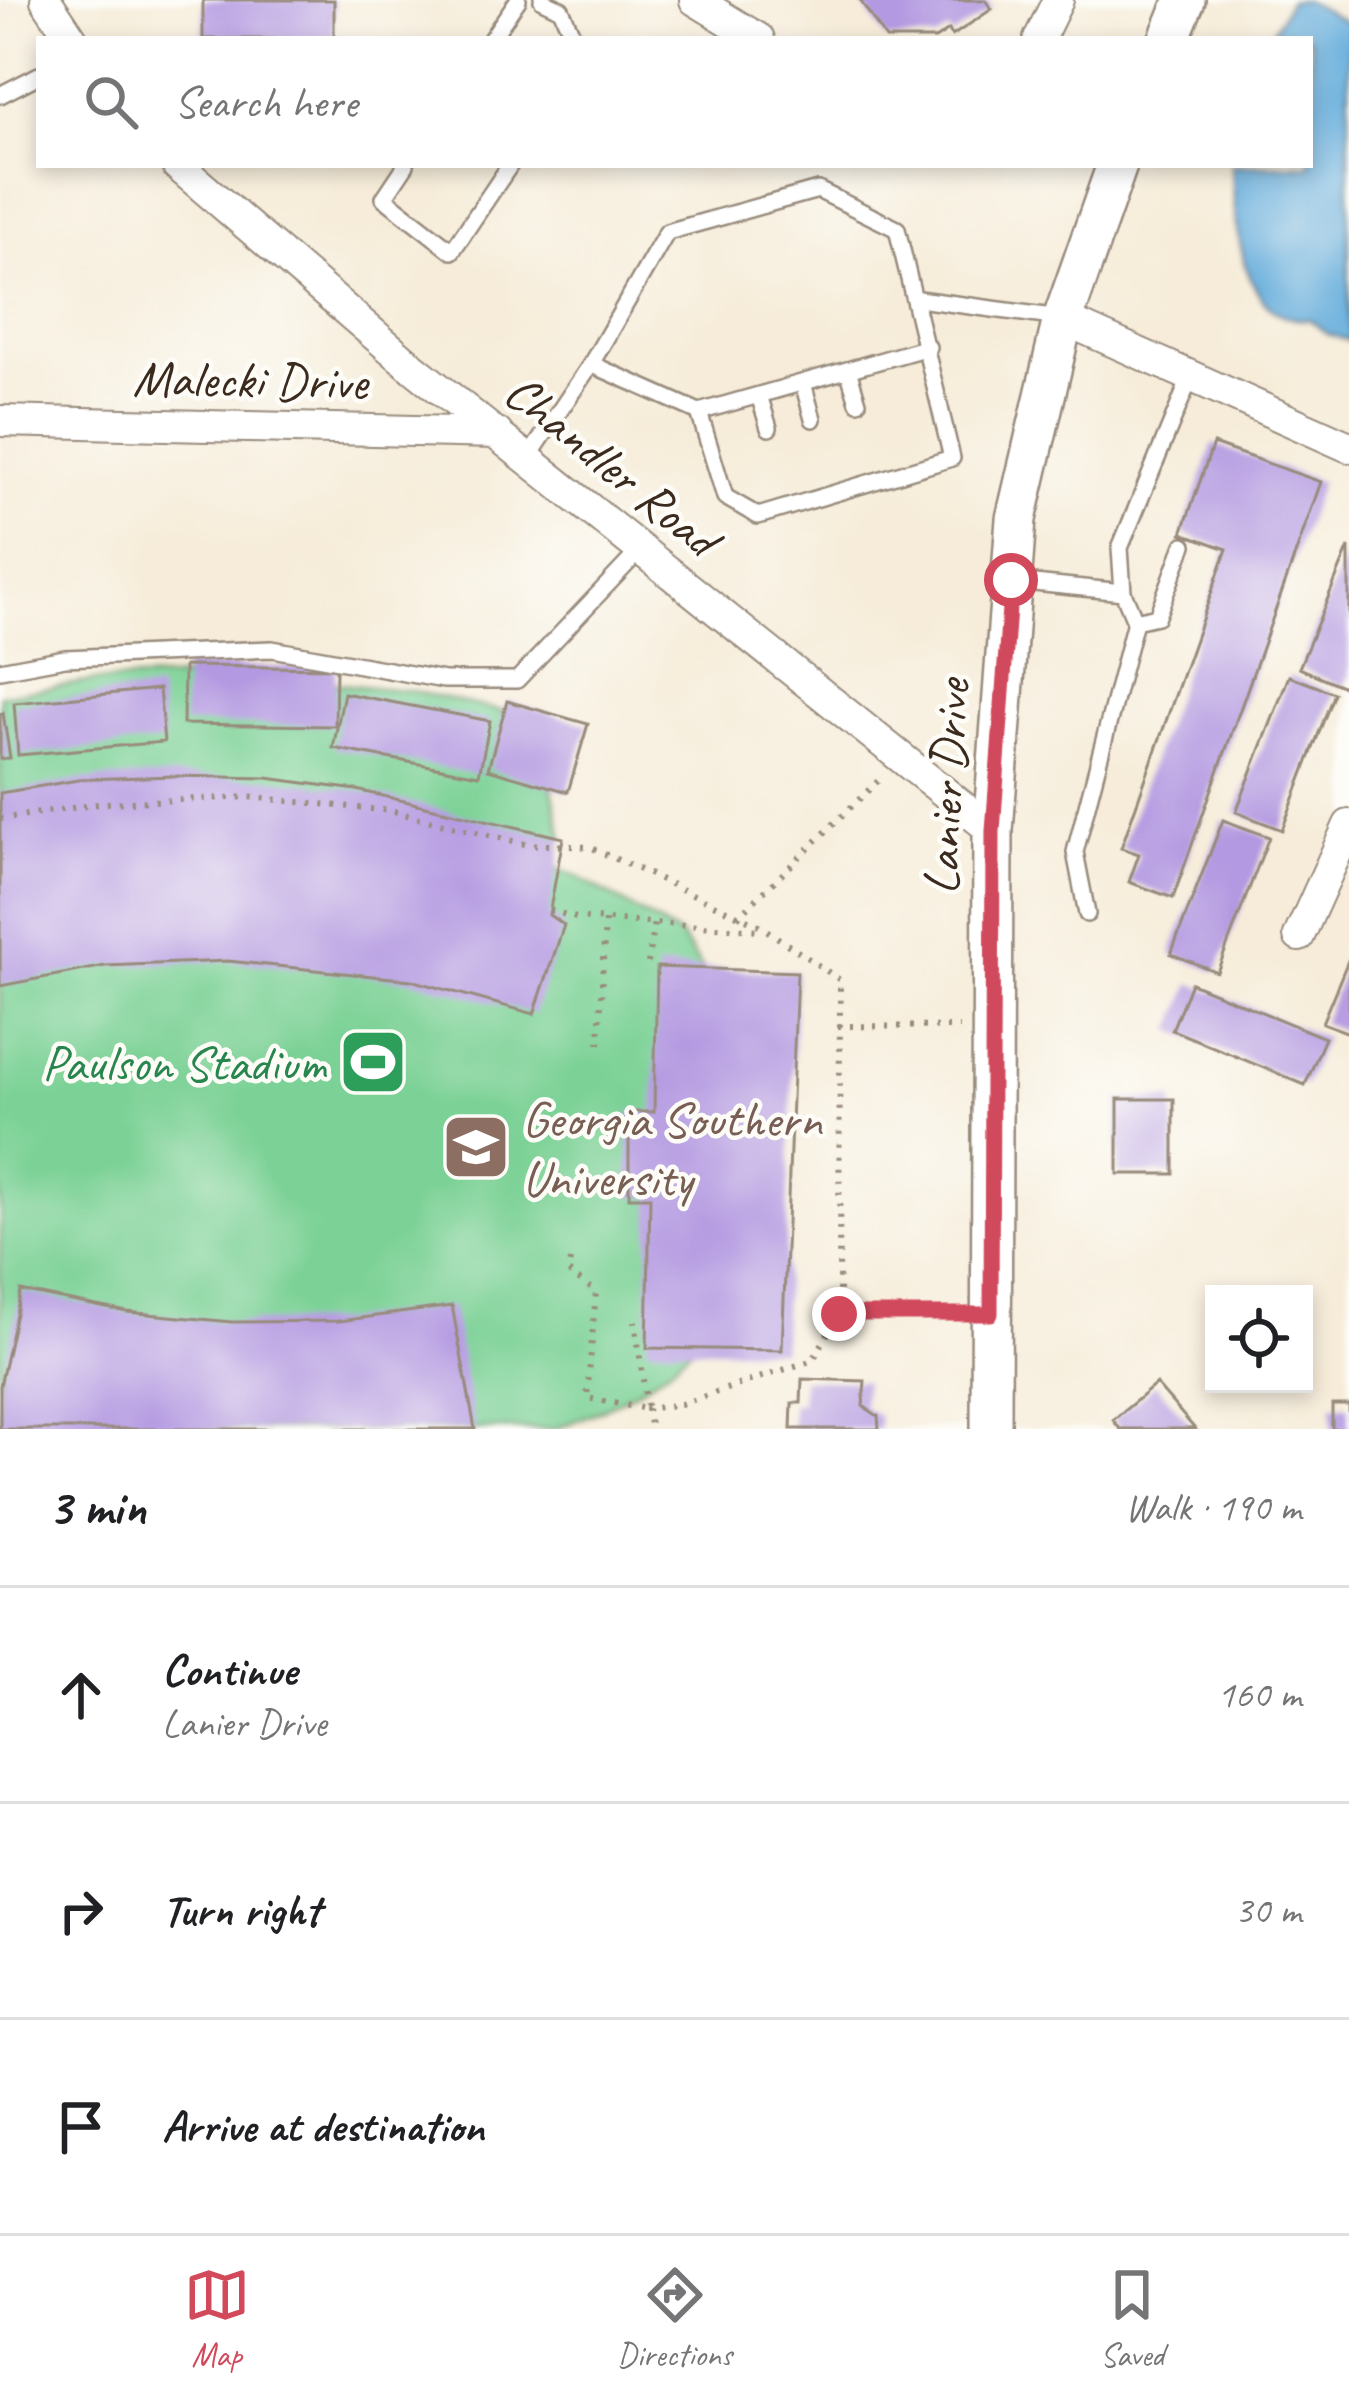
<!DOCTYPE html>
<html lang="en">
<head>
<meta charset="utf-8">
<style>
  body { margin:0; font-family:Caveat,sans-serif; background:#f6f6f6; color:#202124 }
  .controls { position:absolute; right:36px; bottom:36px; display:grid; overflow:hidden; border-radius:0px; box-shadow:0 6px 18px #0003 }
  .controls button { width:108px; height:108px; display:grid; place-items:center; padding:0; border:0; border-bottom:3px solid #e0e0e0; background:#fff; color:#202124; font:60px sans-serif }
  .stop { position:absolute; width:36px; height:36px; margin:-27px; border:9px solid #d1495b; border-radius:50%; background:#fff }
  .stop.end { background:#d1495b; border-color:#fff; box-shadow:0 3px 12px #0008 }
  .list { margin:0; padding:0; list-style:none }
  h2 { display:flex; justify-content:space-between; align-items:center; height:156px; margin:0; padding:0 48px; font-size:51px }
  h2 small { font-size:39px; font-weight:400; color:#757577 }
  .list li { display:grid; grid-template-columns:78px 1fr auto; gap:36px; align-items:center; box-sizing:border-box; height:216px; padding:0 48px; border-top:3px solid #e0e0e0 }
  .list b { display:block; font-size:45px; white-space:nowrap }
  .list p { margin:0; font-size:39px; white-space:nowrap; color:#757577 }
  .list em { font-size:39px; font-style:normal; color:#757577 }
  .icon { flex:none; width:66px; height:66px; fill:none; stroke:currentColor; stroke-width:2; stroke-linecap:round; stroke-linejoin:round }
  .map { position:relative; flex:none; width:1349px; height:1429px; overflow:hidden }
  .search { position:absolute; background:#fff; box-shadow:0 6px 18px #0003; left:36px; right:36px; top:36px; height:132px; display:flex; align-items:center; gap:30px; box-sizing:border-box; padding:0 42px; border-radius:0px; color:#757577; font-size:45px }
  .sheet { height:804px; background:#fff }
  nav { display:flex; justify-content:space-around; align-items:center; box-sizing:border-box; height:168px; border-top:3px solid #e0e0e0; background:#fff; font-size:33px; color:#757577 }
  nav a { display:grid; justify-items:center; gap:6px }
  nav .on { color:#d1495b }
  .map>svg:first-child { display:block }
  .green { fill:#7bd196; stroke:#5b7e5a; stroke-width:3 }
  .water { fill:#63acdb; stroke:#4f6b7c; stroke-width:3 }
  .building { fill:#b399e1 }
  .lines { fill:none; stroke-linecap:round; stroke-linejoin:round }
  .service-casing { stroke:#988b7c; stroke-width:20 }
  .minor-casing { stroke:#988b7c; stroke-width:34 }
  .tertiary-casing { stroke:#988b7c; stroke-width:44 }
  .path { stroke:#988b7c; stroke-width:6; stroke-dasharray:3 9; stroke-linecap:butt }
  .service { stroke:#fff; stroke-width:15 }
  .minor { stroke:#fff; stroke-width:30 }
  .tertiary { stroke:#fff; stroke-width:39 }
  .route { stroke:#d1495b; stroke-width:15 }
  .labels { text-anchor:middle; stroke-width:9; stroke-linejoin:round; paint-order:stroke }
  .street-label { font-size:51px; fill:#3b2a1e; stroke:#fdfcf7 }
  .leisure-label { font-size:51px; fill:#27864d; stroke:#fdfcf7; text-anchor:end }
  .education-label { font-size:51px; fill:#785e54; stroke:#fdfcf7; text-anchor:start }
</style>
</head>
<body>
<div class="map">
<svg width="1349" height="1429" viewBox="0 0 1349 1429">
  <rect width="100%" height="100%" fill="#fdfcf7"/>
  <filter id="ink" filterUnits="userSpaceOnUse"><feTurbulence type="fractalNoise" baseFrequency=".00833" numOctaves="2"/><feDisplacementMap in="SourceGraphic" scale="24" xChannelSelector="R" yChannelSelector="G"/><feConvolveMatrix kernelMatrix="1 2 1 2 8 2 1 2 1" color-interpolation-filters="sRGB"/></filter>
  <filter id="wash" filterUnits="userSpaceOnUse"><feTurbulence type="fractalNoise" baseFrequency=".004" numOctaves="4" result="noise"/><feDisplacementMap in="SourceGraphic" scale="48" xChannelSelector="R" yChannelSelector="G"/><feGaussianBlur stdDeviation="2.7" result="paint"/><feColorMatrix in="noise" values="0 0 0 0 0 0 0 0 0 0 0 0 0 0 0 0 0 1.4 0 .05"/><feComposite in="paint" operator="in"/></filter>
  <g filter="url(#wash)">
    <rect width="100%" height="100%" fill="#f6ecd9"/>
    <path class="green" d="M251,675L412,691L536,719L563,838L523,854L580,878L680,936L726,1003L707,1331C663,1381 616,1406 554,1429H0V695L93,681Z"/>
    <path class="water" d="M1305,0L1349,24V341L1327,334L1309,319C1239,326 1234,212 1232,165H1310V39H1268L1289,1Z"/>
    <g id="blocks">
      <path class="building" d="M203,0H334V39H203Z
        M860,0H985L992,9L952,36L949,30L935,39H886Z
        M1213,444L1321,482L1173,898L1129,882L1139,854L1121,848L1227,549L1182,533Z
        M1349,547V675L1344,687L1299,668Z
        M184,666L336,668L335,726L183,724Z
        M1289,676L1334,693L1282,830L1236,812Z
        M159,689L164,742L18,755L14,703Z
        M344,693L490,721L479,775L333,748Z
        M507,701L588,724L568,792L488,769Z
        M3,713L10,758L0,759V714Z
        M175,776L267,778L357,790L563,838L549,915L564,925L534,1014L411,980L228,961L105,966L0,986V793L84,779Z
        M1223,820L1269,837L1217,972L1171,954Z
        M1349,958V1033L1322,1023Z
        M657,967L797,972L782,1350L647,1348L650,1197H629V1112H654Z
        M1191,983L1325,1038L1305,1085L1172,1030Z
        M1118,1099H1174V1174H1118Z
        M21,1291L127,1312L232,1322L339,1321L452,1306L475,1429H0V1386Z
        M802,1379L865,1381L863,1406L878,1416L879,1429H791L792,1403H801Z
        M1156,1384L1195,1429H1120L1113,1420Z
        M1332,1405H1349V1429H1332Z"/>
    </g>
  </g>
  <g filter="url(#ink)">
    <use href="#blocks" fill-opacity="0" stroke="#988b7c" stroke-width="3"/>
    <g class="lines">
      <defs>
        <path id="service" d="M542,0L561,9L574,39
          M491,39L518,0
          M0,95L39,75
          M406,165L384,198L452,251L510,165
          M918,299L1060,318
          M848,370L858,402
          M803,383L813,419
          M759,395L769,428
          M699,412L928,347
          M528,458L591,364L667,232L818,190L897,229L952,458L758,516L725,497L699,412L591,364
          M1014,581L1123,592
          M1135,621L1157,616L1184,545
          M0,670L65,658L272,649L444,680H517L641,549
          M1087,914L1075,852L1135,621L1123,592L1120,548L1191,376"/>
        <path id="minor" d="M46,0L72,39
          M695,0L759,39
          M1039,39L1058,0
          M177,165L411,366L993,831
          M1063,319L1349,447
          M0,421L497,433
          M1299,936L1349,825"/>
        <path id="tertiary" d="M1169,39L1185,0
          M991,1429L993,831L1016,519L1063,319L1117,165"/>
      </defs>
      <use href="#service" class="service-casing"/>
      <use href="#minor" class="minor-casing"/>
      <use href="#tertiary" class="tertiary-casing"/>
      <path class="path" d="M0,819L105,803L249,797L391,811L525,844L590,847L759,925L840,980L839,1314L813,1360L681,1404L647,1409L651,1429
        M550,910L576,918L761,930
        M738,917L882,777
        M648,963L654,921
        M838,1026L959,1027
        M599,1044L605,919
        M570,1261L568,1272L596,1292L587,1398L647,1409L635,1321
        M839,1314H958"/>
      <use href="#service" class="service"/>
      <use href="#minor" class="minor"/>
      <use href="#tertiary" class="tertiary"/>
    </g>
  </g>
  <g class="lines" filter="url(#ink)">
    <path class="route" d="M839,1314H991L993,831L1011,580"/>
  </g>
  <defs>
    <symbol id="stadium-square" viewBox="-11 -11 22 22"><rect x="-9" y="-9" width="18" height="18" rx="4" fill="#2e9e5b" stroke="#fdfcf7"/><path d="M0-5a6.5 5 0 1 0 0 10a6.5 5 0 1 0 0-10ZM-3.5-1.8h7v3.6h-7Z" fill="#fff"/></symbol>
    <symbol id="university-square" viewBox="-11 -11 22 22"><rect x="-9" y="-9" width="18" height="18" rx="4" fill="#8d6e63" stroke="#fdfcf7"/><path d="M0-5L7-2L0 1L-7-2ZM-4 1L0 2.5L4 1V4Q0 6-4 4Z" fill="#fff"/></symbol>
  </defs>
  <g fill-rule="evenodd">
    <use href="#stadium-square" x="335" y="1024" width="76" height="76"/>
    <use href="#university-square" x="438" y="1109" width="76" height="76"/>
  </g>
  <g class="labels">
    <g class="street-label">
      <text transform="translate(250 379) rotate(1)" y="18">Malecki Drive</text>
      <text transform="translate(612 464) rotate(39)" y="18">Chandler Road</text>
      <text transform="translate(945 787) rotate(-87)" y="18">Lanier Drive</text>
    </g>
    <g class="leisure-label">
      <text x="326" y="1080">Paulson Stadium</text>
    </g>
    <g class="education-label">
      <text x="522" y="1136">Georgia Southern<tspan x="522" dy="59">University</tspan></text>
    </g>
  </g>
</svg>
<div class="controls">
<button><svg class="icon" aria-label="locate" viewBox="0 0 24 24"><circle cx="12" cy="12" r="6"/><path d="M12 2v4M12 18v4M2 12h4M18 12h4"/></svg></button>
</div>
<div class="stop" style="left:1011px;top:580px"></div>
<div class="stop end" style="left:839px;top:1314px"></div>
<div class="search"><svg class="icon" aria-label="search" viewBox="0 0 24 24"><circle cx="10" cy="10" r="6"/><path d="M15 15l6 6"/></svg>Search here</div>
</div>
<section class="sheet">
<h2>3 min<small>Walk · 190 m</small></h2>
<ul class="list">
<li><svg class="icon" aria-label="ahead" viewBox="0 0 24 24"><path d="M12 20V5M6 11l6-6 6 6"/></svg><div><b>Continue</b><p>Lanier Drive</p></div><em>160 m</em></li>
<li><svg class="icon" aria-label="right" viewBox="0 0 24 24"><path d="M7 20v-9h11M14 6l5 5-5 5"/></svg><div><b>Turn right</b></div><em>30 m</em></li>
<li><svg class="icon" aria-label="arrive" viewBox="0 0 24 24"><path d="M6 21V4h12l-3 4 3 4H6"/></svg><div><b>Arrive at destination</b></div></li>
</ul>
</section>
<nav>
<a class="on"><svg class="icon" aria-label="map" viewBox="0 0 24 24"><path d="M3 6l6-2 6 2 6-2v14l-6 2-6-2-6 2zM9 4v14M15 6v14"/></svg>Map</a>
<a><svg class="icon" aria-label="directions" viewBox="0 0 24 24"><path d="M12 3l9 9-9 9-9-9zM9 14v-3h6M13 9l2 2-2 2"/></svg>Directions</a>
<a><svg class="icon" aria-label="saved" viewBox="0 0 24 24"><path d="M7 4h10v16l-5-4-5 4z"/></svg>Saved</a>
</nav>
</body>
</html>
